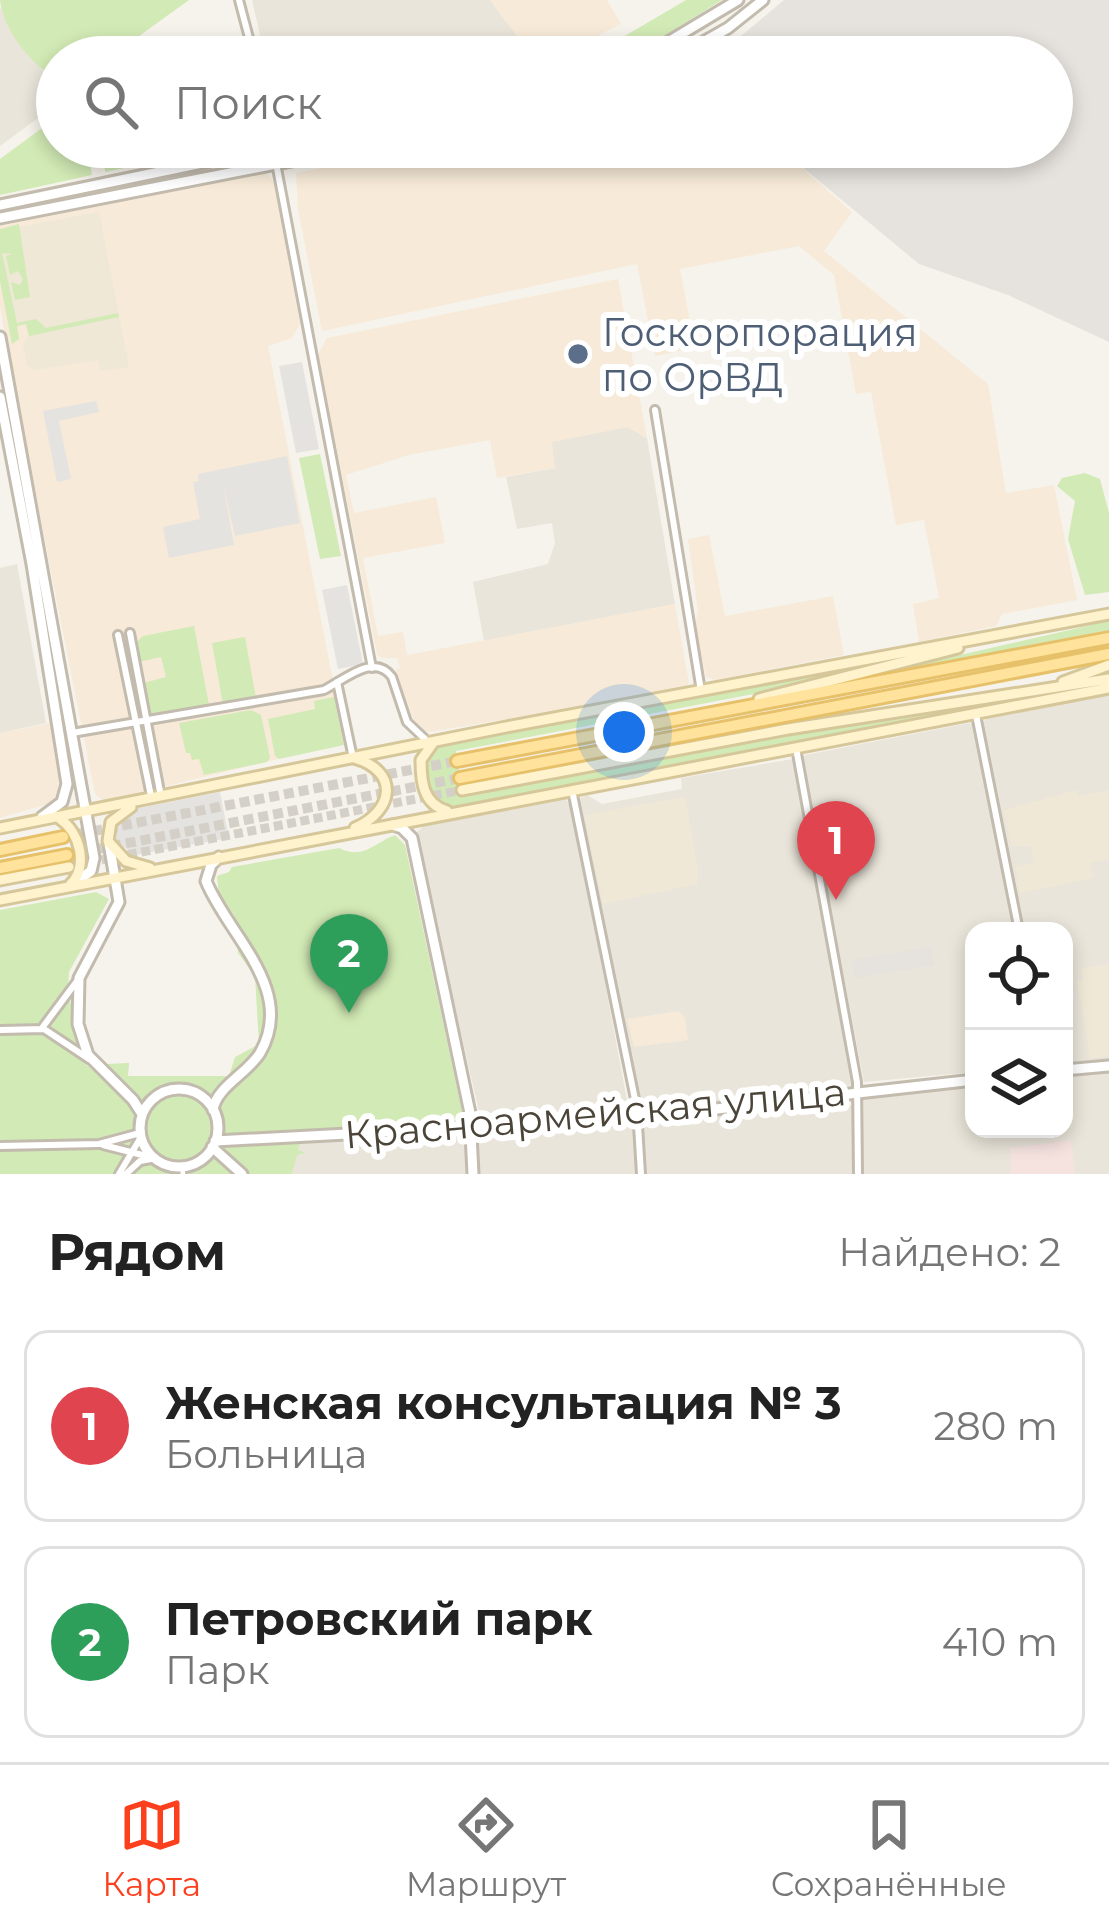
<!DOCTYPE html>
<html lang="ru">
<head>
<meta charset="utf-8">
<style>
  body { margin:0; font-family:Montserrat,sans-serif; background:#f6f6f6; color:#222 }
  .controls { position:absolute; right:36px; bottom:36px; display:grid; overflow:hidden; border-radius:24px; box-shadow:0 6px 18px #0003 }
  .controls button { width:108px; height:108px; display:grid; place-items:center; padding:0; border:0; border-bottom:3px solid #e0e0e0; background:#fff; color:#222; font:60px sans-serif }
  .you { position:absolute; left:624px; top:732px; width:42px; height:42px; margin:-30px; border:9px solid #fff; border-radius:50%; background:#1a73e8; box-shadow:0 0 0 18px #1a73e833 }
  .badge { display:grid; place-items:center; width:78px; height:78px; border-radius:50%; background:#fc3f1d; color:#fff; font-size:39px; font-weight:700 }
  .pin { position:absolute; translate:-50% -99px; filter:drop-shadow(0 3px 6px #0008) }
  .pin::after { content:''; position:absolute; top:63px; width:42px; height:36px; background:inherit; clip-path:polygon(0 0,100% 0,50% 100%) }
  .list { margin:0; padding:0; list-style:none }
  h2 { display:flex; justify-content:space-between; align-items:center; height:156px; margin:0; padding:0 48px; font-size:51px }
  h2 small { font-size:39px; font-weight:400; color:#767676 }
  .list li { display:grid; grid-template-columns:78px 1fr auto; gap:36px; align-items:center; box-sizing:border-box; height:192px; margin:0 24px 24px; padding:0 24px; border:3px solid #e0e0e0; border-radius:24px }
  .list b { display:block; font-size:45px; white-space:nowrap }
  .list p { margin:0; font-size:39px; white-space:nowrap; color:#767676 }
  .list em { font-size:39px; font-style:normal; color:#767676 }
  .icon { flex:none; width:66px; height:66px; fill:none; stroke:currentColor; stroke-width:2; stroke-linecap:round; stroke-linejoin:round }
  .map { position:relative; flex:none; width:1109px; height:1174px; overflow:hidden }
  .search { position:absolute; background:#fff; box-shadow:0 6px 18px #0003; left:36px; right:36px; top:36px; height:132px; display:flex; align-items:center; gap:30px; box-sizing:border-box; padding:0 42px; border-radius:66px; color:#767676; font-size:45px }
  .sheet { height:588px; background:#fff }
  nav { display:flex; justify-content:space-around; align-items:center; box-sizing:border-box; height:168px; border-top:3px solid #e0e0e0; background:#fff; font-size:33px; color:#767676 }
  nav a { display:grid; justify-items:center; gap:6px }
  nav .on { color:#fc3f1d }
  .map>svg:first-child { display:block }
  .residential { fill:#eae5da }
  .commercial { fill:#f7ead8 }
  .industrial { fill:#e6e2dd }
  .education { fill:#efe8d6 }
  .medical { fill:#f6e3e0 }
  .green { fill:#d2eab5 }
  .parking { fill:#e5e3e0 }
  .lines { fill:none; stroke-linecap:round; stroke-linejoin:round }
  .secondary-tunnel { stroke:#d4d0c8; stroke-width:9; stroke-dasharray:9 4.5; stroke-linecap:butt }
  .primary-tunnel { stroke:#d4d0c8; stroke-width:10; stroke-dasharray:10 5; stroke-linecap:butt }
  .pedestrian-casing { stroke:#c2bbae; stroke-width:10 }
  .minor-casing { stroke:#c2bbae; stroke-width:12 }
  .tertiary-casing { stroke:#c2bbae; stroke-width:15 }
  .secondary-casing { stroke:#d6c79b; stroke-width:15 }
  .primary-casing { stroke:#e6c16a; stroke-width:16 }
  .pedestrian { stroke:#fff; stroke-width:4.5 }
  .minor { stroke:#fff; stroke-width:6 }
  .tertiary { stroke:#fff; stroke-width:9 }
  .secondary { stroke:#fff3cd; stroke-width:9 }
  .primary { stroke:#ffe39c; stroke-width:10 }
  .service-dot { fill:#5c6f8a; stroke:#fff; stroke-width:4.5 }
  .labels { text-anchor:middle; stroke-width:12; stroke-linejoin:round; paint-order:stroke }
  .service-label { font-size:39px; fill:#4e5e75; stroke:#fff; text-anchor:start }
  .street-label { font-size:39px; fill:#4b4439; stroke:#fff }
</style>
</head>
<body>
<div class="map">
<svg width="1109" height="1174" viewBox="0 0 1109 1174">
  <rect width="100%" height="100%" fill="#f6f3ec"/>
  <path class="residential" d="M252,0H490L530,53L517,57H265Z
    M0,7L42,70L57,81V104L0,146Z
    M627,427L647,438L675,604L484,641L473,582L548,564L555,543L552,523L517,529L506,477L555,468L551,442Z
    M17,564L46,723L0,733V568Z
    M1109,695V1062L1064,1067V931H1023L982,723L986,719Z
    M969,723L974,725L1015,931H974V1072L864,1082L802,759L805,755Z
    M793,759L854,1085L643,1111L579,799L587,795L602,804L682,789L681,778Z
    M565,798L572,807L629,1111L486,1122L481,1120L415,834L426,824Z
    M1109,1070V1174H861L863,1098L974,1085V1129H1064V1075Z
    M850,1105L854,1108L855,1174H645L642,1126L646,1122Z
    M634,1124L637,1174H476L475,1138L479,1133Z
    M465,1133L467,1174H290L301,1139Z"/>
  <path class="commercial" d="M490,0H607L621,24L556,57H533Z
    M430,147H778L852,212L824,251L988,384L1006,493L1054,485L1077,600L1002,614L996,626L919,642L913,604L939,598L924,520L896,525L871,392L856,394L834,275L799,246L680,269L695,348L655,356L637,264L322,331L298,210L296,173Z
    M254,171L268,174L274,182L300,324L292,338L268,346L345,743L104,801L95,794L7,349L0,305V224Z
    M618,279L647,438L627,427L552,442L555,468L497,478L490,440L409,455L346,475L354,513L436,497L445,543L363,558L378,636L403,632L407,655L675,604L689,683L684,688L601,703L430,732L418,731L395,670L400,668L397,658H382L377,654L318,355L327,338Z
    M709,535L725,616L833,596L844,655L715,680L706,677L695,627L698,610L688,539Z
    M50,723L64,780L58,801L0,818V733Z
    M679,1011L685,1018L688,1040L634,1047L627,1019Z"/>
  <path class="industrial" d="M784,0H1109V342L1008,295L919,264L778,147H1052V57H716Z
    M931,947L934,965L854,978L852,960Z"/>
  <path class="education" d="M99,212L129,367L101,371L98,360L35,370L27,365L23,345L35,322L16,326L0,248L20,227Z
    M1076,790L1078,796L1109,790V859L1090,863L1093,878L1020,893L1015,867L1034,863L1031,846H1011L1004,810Z
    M685,797L698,870L697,884L603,904L584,815Z
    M1109,964V1056L1090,1058L1077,982L1083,979L1081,969Z"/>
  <path class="medical" d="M1071,1140L1075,1174H1011L1010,1148Z"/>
  <path class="green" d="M0,0H189L110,57H57V81C31,62 4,33 0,0Z
    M686,0H722L659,39L619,57L615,49L618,40Z
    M57,117V147H87L92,175L0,195V159Z
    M103,147H227L105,172Z
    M19,224L30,297L15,300L11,282L20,285L23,279L18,271L10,275L6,256L13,254L2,253L17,323L36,319L46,328L118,313L119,317L29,336L26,324L17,326L19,339L12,344L0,281V229Z
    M320,454L341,556L320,559L299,458Z
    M1085,473L1100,479L1109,513V592L1085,595L1068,539L1075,501L1057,486L1062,478Z
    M1109,621V630L838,683Z
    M194,626L209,705L151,715L144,683L166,677L161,657L139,662L138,641L143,636Z
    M245,637L256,698L223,705L212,643Z
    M902,659L790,687L456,751L463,797L845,724L1086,687L454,806L436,803L429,791L424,761L432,749L441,745Z
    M334,697L344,745L279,759L275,756L268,719L315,709L314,701Z
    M251,710L261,715L270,758L267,762L204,775L199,759L192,760L190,753H186L179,723Z
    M395,835L405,845L465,1125L304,1132L298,1150L306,1153L297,1155L292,1174H0V910L96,892L109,899L69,972L68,987L80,1059L113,1088L121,1079L106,1064L129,1063L128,1076H229L235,1057L259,1044L255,976L238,953L234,915L219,897L217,876L229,872L232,867L339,848C364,860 374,843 395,835Z"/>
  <path class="parking" d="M302,362L319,449L296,453L279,366Z
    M96,401L99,412L59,421L71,479L57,482L43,411Z
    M287,456L300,523L235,536L223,484L234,545L169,558L163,527L200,519L193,482L199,481L198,474Z
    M347,585L363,664L338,669L322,590Z
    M220,792L229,838L135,855L116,841L118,819L134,809Z"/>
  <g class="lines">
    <path class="secondary-tunnel" d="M75,865L462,790"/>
    <path class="primary-tunnel" d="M63,837L457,761
      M67,855L460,778"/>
    <defs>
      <path id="pedestrian" d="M182,1166L183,1174"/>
      <path id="minor" d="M239,0L254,57
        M273,147L372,668
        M655,410L701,691
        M130,633L161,797
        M118,635L151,796
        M337,682L353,758
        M976,715L1019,931
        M72,733L324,690C344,680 374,652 392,677L407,722L426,740
        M796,748L857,1082L858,1174
        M572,790L637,1109L641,1174
        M42,1028L77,981
        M0,1030L44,1029L89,1059
        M103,1145L154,1158
        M0,1146L99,1144L140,1133
        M119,1174L141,1137
        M126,1174L140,1161L151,1159"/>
      <path id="tertiary" d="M643,57L738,0
        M677,57L728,28L763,0
        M0,205L279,147
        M0,218L363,147
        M0,337L94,858L91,871L74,883
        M0,397L32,564L67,784L62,802L42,817
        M393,825L402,828L412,838L470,1113L473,1174
        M109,843L119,902L79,978L78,1024L88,1055L133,1100L142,1114
        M1064,1070L1109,1066
        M140 1128a39 39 0 1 1 78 0a39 39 0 1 1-78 0Z
        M213,1110C216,1087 248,1073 260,1053C297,989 227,934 206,881L211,865L219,857
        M215,1141L627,1119L974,1080
        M212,1147L242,1174"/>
      <path id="secondary" d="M1063,682L1109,665
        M759,699L958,648
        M433,743L421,760C421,782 423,804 447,811
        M354,758C400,771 394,811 355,828
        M462,790L788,729L1109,679
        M131,807L111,822L108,841L126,861L150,868
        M59,818C80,832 89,867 70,885
        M0,828L506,727L1109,614
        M0,880L69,867
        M0,900L1109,688"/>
      <path id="primary" d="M457,761L1109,638
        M460,778L1109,654
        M0,850L63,837
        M0,868L67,855"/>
    </defs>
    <use href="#pedestrian" class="pedestrian-casing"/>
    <use href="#minor" class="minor-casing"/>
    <use href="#tertiary" class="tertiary-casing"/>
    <use href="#secondary" class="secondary-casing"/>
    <use href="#primary" class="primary-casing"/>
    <use href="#pedestrian" class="pedestrian"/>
    <use href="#minor" class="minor"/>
    <use href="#tertiary" class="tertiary"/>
    <use href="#secondary" class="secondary"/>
    <use href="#primary" class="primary"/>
  </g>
  <circle class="service-dot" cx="578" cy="354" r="12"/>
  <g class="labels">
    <g class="service-label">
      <text x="602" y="346">Госкорпорация<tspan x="602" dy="45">по ОрВД</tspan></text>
    </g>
    <g class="street-label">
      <text transform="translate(595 1113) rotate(-5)" y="14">Красноармейская улица</text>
    </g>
  </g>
</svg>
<div class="controls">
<button><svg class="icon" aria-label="locate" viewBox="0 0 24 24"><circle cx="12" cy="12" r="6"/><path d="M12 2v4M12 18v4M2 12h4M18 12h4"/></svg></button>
<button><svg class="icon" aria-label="layers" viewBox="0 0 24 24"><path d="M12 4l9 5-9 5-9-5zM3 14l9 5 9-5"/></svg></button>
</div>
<div class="you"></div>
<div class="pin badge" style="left:836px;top:900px;background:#e0444e">1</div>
<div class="pin badge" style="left:349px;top:1013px;background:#2e9e5b">2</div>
<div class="search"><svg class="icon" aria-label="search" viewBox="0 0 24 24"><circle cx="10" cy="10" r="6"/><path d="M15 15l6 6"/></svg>Поиск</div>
</div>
<section class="sheet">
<h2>Рядом<small>Найдено: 2</small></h2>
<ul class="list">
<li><span class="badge" style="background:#e0444e">1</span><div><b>Женская консультация № 3</b><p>Больница</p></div><em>280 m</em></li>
<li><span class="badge" style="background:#2e9e5b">2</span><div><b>Петровский парк</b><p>Парк</p></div><em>410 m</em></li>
</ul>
</section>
<nav>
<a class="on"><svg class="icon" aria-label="map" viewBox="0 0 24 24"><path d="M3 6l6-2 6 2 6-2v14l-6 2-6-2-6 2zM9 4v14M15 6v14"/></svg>Карта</a>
<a><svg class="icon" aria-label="directions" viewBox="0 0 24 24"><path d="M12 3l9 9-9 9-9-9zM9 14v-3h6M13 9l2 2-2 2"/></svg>Маршрут</a>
<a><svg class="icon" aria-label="saved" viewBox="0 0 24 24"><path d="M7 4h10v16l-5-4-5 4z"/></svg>Сохранённые</a>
</nav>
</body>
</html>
